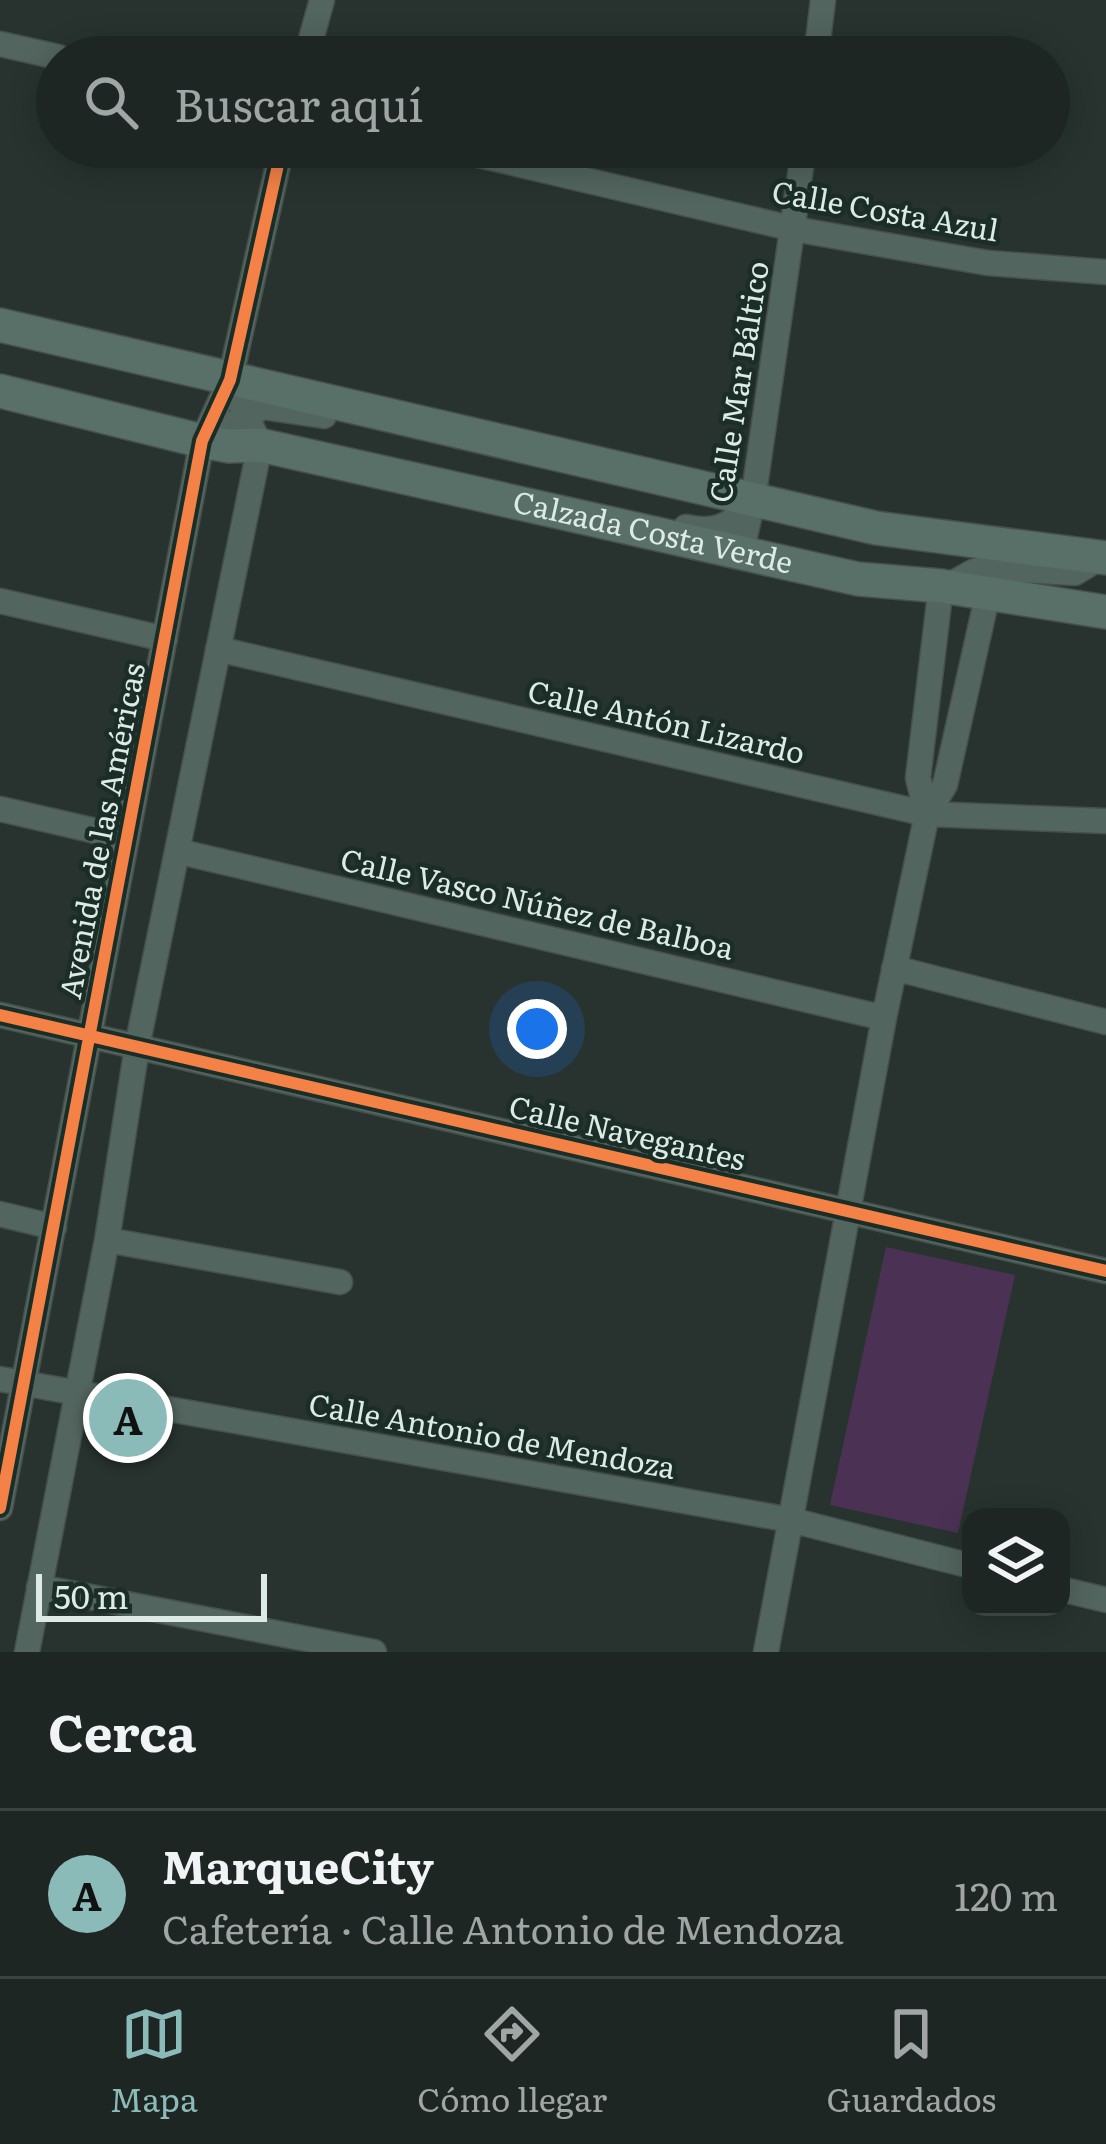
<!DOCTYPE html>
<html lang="es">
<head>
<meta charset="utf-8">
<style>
  body { margin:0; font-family:Literata,serif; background:#262e2c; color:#f1f3f6 }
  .controls { position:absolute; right:36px; bottom:36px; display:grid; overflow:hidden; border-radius:24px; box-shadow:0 6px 30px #0003 }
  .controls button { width:108px; height:108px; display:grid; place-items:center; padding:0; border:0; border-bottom:3px solid #3c4341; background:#1e2624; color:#f1f3f6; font:60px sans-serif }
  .scale { position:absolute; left:36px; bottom:30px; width:231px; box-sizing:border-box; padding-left:12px; border:6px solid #deeae5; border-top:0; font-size:33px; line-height:42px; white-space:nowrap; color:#deeae5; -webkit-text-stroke:9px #1a2e27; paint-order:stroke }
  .you { position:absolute; left:537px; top:1029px; width:42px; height:42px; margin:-30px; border:9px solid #fff; border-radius:50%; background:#1a73e8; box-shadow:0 0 0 18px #1a73e833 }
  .badge { display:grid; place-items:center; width:78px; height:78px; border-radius:50%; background:#8bbbb9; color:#111; font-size:39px; font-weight:700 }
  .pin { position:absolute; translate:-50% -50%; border:6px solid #fff; box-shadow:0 3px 12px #0006 }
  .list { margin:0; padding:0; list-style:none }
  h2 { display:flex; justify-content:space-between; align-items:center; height:156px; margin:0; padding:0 48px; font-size:51px }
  h2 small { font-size:39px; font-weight:400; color:#a1a5a6 }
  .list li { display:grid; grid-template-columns:78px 1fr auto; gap:36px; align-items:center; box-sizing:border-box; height:168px; padding:0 48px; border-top:3px solid #3c4341 }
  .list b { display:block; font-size:45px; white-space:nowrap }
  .list p { margin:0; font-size:39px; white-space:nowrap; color:#a1a5a6 }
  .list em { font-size:39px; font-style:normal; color:#a1a5a6 }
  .icon { flex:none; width:66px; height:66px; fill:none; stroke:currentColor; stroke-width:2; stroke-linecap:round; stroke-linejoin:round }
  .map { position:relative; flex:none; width:1106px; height:1652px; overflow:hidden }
  .search { position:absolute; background:#1e2624; box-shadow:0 6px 30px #0003; left:36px; right:36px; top:36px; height:132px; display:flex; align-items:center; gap:30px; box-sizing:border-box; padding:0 42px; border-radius:66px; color:#a1a5a6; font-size:45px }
  .sheet { height:324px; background:#1e2624 }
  nav { display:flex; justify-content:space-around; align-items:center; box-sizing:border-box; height:168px; border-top:3px solid #3c4341; background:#1e2624; font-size:33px; color:#a1a5a6 }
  nav a { display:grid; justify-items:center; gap:6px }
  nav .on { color:#8bbbb9 }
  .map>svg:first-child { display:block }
  .green { fill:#4b3254 }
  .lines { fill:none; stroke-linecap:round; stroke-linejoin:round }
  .minor-casing { stroke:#464f4c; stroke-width:27 }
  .secondary-casing { stroke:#464f4c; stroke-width:36 }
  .minor { stroke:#53655f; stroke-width:24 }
  .secondary { stroke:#587068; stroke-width:33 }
  .cycleway-casing { stroke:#1a2e27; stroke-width:20 }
  .cycleway { stroke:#f48246; stroke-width:12 }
  .labels { text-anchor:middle; stroke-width:9; stroke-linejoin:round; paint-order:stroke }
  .street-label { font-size:30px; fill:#deeae5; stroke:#1a2e27 }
</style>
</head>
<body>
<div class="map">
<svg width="1106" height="1652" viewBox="0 0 1106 1652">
  <rect width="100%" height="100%" fill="#283330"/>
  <path class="green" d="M886,1247L1015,1275L958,1533L830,1505Z"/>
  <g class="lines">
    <defs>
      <path id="minor" d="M0,44L58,57
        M306,57L322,0
        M816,57L823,0
        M445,147L794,229L988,263L1106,272
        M202,441L263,407L324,416
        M686,527C717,534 734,524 753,500
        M741,554L753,500L804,147
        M0,601L165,639
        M218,649L927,814L1106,821
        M0,809L126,838
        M927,814L918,778L941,586C963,582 966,572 984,568L1075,573L1101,557
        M177,851L884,1018
        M894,968L1106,1022
        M0,1015L1106,1271
        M0,1214L54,1227
        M107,1240L340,1282
        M0,1379L791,1520L971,1566
        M0,1508L202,441L230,380L282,147
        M39,1587L374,1652
        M1061,1589L1106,1600
        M27,1652L107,1240L137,1047L260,445L230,380
        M766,1652L884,1018L927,814L945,785L988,593"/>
      <g id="secondary">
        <path d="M0,325L876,528L1106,558"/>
        <path id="s1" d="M0,391L202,441L229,446L260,445L858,579L941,586L1106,612"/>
      </g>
    </defs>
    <use href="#minor" class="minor-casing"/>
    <use href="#secondary" class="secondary-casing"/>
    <use href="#minor" class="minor"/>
    <use href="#secondary" class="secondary"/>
    <defs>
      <path id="cycleway" d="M0,1015L1106,1271
        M0,1508L202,441L230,380L282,147"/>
    </defs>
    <use href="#cycleway" class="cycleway-casing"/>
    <use href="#cycleway" class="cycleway"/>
  </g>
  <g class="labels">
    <g class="street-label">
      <text transform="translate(885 212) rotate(10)" y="10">Calle Costa Azul</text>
      <text transform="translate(740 382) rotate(-81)" y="10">Calle Mar Báltico</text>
      <text dy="10" stroke="none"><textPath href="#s1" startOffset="669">Calzada Costa Verde</textPath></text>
      <text transform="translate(666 723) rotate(13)" y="10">Calle Antón Lizardo</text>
      <text transform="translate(103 831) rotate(-79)" y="10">Avenida de las Américas</text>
      <text transform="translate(537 905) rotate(13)" y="10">Calle Vasco Núñez de Balboa</text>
      <text transform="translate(627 1134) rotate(13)" y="10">Calle Navegantes</text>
      <text transform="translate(492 1437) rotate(10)" y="10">Calle Antonio de Mendoza</text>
    </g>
  </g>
</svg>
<div class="controls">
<button><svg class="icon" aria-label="layers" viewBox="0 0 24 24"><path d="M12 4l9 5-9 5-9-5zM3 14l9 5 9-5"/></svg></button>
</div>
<div class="scale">50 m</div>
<div class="you"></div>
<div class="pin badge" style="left:128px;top:1418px">A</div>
<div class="search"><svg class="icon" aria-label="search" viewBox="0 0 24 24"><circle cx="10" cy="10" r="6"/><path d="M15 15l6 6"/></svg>Buscar aquí</div>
</div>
<section class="sheet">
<h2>Cerca<small></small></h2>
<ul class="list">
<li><span class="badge">A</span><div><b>MarqueCity</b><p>Cafetería · Calle Antonio de Mendoza</p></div><em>120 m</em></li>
</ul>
</section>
<nav>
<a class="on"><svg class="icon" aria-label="map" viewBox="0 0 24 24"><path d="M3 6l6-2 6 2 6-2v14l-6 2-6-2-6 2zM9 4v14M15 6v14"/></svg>Mapa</a>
<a><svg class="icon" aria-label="directions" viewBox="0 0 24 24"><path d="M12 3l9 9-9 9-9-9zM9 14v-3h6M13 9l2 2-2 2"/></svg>Cómo llegar</a>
<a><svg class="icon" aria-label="saved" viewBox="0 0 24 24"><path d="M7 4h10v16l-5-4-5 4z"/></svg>Guardados</a>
</nav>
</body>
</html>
